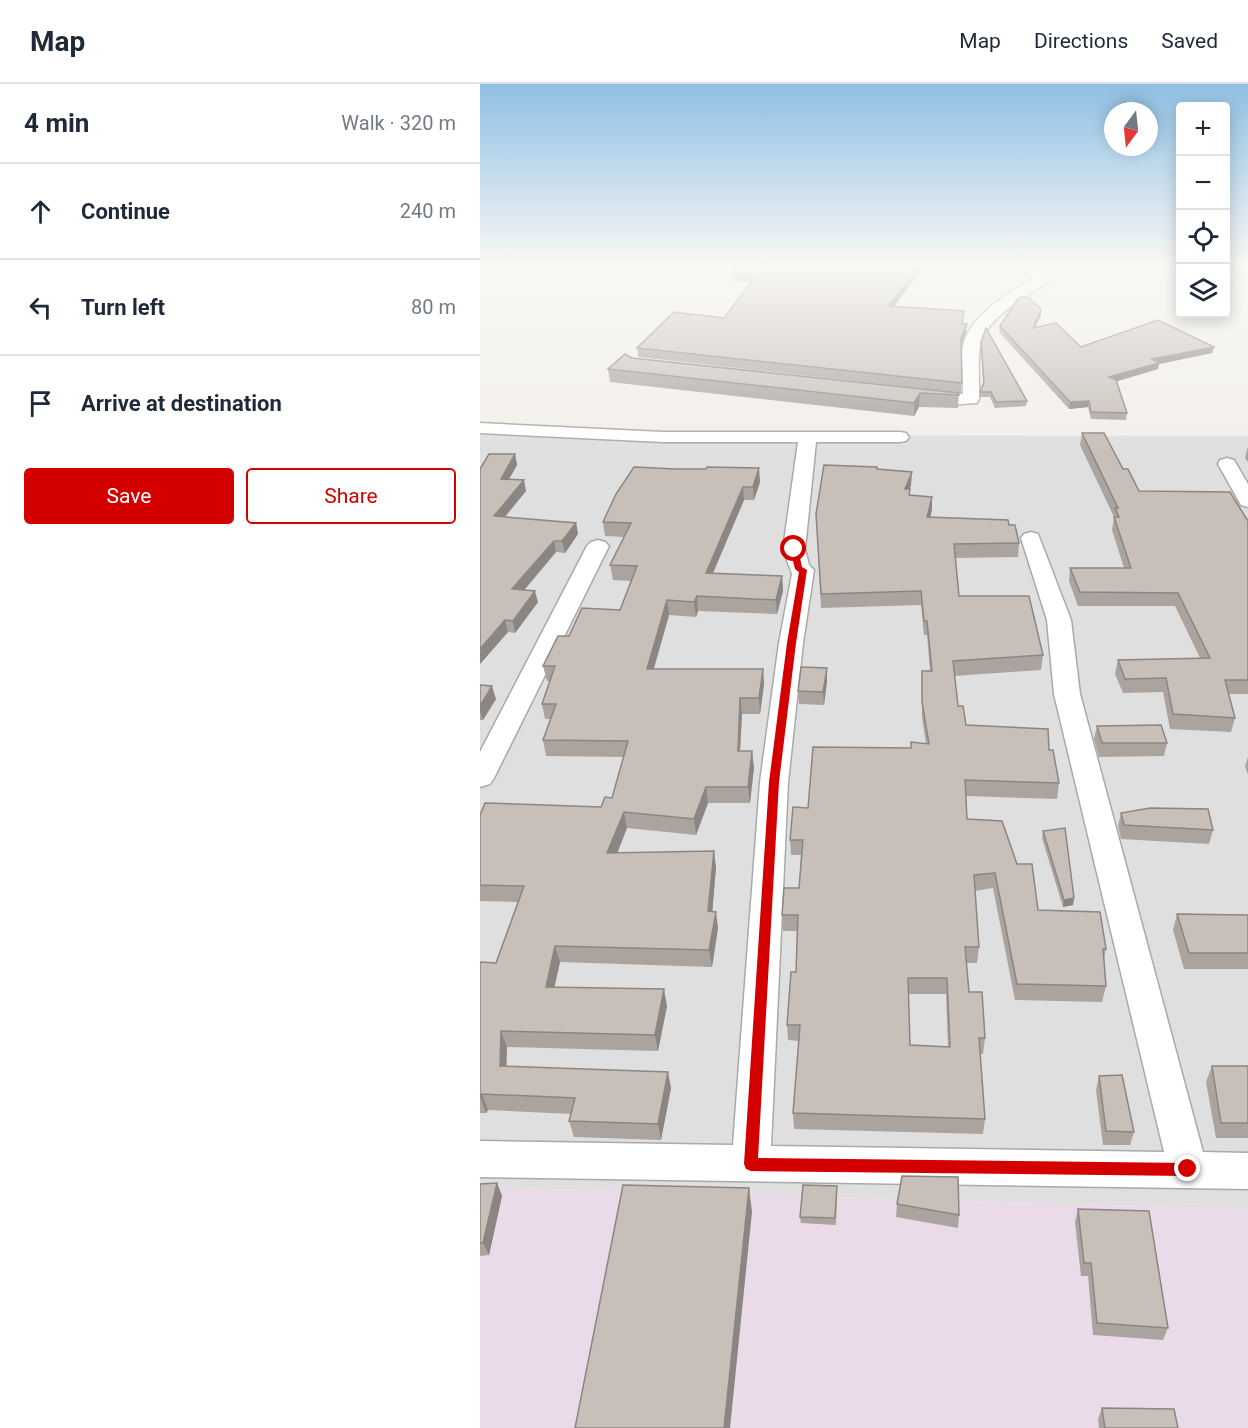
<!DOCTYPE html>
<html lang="en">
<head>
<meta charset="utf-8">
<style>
  body { margin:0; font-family:Roboto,sans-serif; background:#f6f6f7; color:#1f2937 }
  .controls { position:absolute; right:18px; top:18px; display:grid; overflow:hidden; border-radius:6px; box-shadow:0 3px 15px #0003 }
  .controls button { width:54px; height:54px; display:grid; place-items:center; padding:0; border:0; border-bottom:2px solid #e0e1e3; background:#fff; color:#1f2937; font:30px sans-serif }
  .compass { position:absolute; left:624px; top:18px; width:54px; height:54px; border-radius:50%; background:#fff; box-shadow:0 3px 15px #0003; rotate:195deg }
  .stop { position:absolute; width:18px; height:18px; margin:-14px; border:4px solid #d40000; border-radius:50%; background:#fff }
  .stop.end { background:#d40000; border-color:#fff; box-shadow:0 2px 6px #0008 }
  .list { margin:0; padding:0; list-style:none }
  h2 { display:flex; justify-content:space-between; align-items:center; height:78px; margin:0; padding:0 24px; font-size:26px }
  h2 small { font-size:20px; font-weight:400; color:#747a83 }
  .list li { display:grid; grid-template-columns:39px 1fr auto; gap:18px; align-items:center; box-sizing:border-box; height:96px; padding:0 24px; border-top:2px solid #e0e1e3 }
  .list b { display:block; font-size:22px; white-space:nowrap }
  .list em { font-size:20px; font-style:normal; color:#747a83 }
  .actions { display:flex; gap:12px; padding:18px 24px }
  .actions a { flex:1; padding:14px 0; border:2px solid #d40000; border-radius:6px; text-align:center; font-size:21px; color:#d40000 }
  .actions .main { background:#d40000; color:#fff }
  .icon { flex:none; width:33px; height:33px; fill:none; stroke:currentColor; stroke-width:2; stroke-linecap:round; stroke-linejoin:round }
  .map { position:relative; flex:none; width:768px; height:1344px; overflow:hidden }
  header { display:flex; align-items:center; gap:36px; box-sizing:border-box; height:84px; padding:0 30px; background:#fff; border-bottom:2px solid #e0e1e3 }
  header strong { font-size:28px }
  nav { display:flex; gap:33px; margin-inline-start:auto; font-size:21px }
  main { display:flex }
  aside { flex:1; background:#fff }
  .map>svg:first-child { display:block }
  .residential { fill:#e0dfdf }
  .industrial { fill:#ebdbe8 }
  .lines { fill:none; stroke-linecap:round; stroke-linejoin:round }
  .street-casing { stroke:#a9a9a9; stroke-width:3 }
  .street { fill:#fff; fill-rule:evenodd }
  .wall { fill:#aba49e; fill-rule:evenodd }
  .shaded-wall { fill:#8b8681 }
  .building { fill:#c7bfb8; stroke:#8b8681; stroke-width:1.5; fill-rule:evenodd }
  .route { fill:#d40000 }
</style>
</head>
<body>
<header>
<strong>Map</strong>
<nav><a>Map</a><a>Directions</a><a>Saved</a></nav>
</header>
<main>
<aside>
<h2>4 min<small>Walk · 320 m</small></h2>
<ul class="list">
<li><svg class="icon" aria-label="ahead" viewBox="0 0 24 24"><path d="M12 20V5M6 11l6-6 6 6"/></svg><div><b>Continue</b></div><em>240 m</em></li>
<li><svg class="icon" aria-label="left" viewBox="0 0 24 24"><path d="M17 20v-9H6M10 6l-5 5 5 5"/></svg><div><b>Turn left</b></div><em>80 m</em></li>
<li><svg class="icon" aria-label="arrive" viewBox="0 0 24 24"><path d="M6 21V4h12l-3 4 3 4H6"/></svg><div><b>Arrive at destination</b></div></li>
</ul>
<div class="actions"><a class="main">Save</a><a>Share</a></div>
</aside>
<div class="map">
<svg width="768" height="1344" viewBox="0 0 768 1344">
  <rect width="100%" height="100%" fill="#f2efe9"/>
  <path class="residential" d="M0,344L218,351L768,352V1125L0,1103Z"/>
  <path class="industrial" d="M0,1103L768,1125V1344H0Z"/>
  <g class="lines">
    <defs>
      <path id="street" d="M537,180H551L569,196C561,205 547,210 538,217C490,252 500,262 499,315L497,319L468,321L437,317L435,313L443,308L483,310C483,294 479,274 484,258C493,230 529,208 553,195Z
        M0,339L183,348H420L426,349L429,353L426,357L420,358H336L325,465L329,481L334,486L323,559L308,698L291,1062L684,1068L574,610L567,536L541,454L544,450L551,448L558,450L591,536L600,610L723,1068L768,1069V1105L0,1093V1057L253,1061L280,698L299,559L312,490L303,465L318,358H183L0,349Z
        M747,374L754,376L768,400V423L761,421L738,380L740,376Z
        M118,456L125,458L129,462L14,694L10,700L0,703V668L107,462L111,458Z"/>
    </defs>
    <use href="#street" class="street-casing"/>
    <use href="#street" class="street"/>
  </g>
  <path class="wall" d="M446,180L414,222L483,240L486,248L481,261V309L158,273L157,264L244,234L272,198L252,197V189Z
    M561,225V231L555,244L601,263L732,269L679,280L678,285L637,297L647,329L646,336L611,335L608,323L589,325L519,248L520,242Z
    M501,258L547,317L546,322L515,324L510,313H500V308L503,299Z
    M152,274L479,309L478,324L439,323L434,332L130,298L128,285Z
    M602,349L643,385L659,407L768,437V610H749L755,634L751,648L690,645L683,608L643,609L635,590L638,576L720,574L695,522H598L589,497L590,484H644L632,446L634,433L600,361Z
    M768,362V378L765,374Z
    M35,370L37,381L29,395L46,407L25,433L96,439L98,450L85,469L76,468L44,506L58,518L35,549L28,548L0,580V385Z
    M397,385L431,401L430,405V411L452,426L450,433L529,441L539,459L538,473L475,474L479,512L563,571L561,586L474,592L478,622L486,641L569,666L579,699L577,715L486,712L487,735L537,780L558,826L626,865L624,874L626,902L622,918L535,916L513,804L495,807L499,863L497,879H486L489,908L505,954L503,970H500L505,1035L503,1050L314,1045L313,1029L319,957L308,956L307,941L316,888L317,847H303L302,831L319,804L321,771H311L310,756L328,724L431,664L446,660L442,633V587H450L447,551H444L441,521L341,524L337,443ZM428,910H466L468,963L430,961Z
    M280,398L274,416H264L233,489L302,492L303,507L297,530L218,527L216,533L189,531L174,585H283L284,600L280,630H262L260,667L274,683L270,719H228L216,751L147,744L137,769L236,783L232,828L238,844L232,883L80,878L74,903L187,922L178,967L27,963L26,982L191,1004L181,1056L94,1053L89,1037L91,1030L8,1026L6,1029H0V878L16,879L38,818L0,817V731L121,723L132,714L144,673L66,672L63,656L70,635H65L62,620L70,597H67L63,582L89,552L140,526L151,497L133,496L130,481L144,453L125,452L123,438Z
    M347,597L344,621L319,620L318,607Z
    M0,601L16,615L3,636H0Z
    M617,642L687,659L684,672L619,673L614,655Z
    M768,673V691L765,682Z
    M641,729L733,746L729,760L641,755L638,742Z
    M563,747L594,814L593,821L583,823L562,754Z
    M697,830L768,831V885H704L693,846Z
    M732,982H768V1054H736L726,998Z
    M619,992L654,1048L650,1061H623L616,1006Z
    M17,1099L22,1112L9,1171L0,1172V1100Z
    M357,1109L356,1141L321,1139L320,1133Z
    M417,1120L479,1131L478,1144L416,1133Z
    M598,1125L688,1244L683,1256L613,1251L608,1192H601L595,1138Z
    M622,1324L698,1344H619L618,1335Z"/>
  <path class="shaded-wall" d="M441,180H446L408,230V222Z
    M561,225V231L552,250L553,244Z
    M487,240L486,248L481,263V254Z
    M734,263L732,269L679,280L678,285L628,300L629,293L672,275Z
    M440,309L439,323L434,332V319Z
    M609,317L608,323L589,325L590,318Z
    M35,370L37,381L23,406L21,395Z
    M279,384L280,398L274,416L273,403Z
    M432,388L431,401L425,418V405Z
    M44,396L46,407L16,443L14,432Z
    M263,403L264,416L227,503L226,489Z
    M452,413V426L447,446V433Z
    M96,439L98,450L85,469L82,457Z
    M74,457L76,468L35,517L32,505Z
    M302,492L303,507L297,530L296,516Z
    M55,507L58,518L35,549L33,537Z
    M217,512L218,527L216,533L214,518Z
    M187,516L189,531L169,600L167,585Z
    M25,536L28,548L0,580V565Z
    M347,584V597L344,621L343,608Z
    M283,585L284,600L280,630L279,614Z
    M12,602L16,615L3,636L0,627V622Z
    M260,614L262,630L259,683L258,667Z
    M272,667L274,683L270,719L268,703Z
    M226,703L228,719L216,751L214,735Z
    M144,728L147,744L131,785L127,769Z
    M234,767L236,783L231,844L228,827Z
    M594,814L593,821L583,823L584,816Z
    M236,828L238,844L232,883L229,866Z
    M75,862L80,878L71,919L66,903Z
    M184,905L187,922L178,967L175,951Z
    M21,947L27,963L26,998L20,982Z
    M188,988L191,1004L181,1056L178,1040Z
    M2,1010L8,1026L6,1029L0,1013Z
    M17,1099L22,1112L9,1171L3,1159Z
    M269,1104L272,1128L250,1344H244Z"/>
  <path class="building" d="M261,180H441L408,222L484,227L482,240H487L481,254L482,299L157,264L194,228L244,234L277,191L252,189Z
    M541,213L549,214L561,225L553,244L576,239L601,263L678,236L734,263L672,275L679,279L629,293L636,296L647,329L611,328L609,317L590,318L520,242L537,216Z
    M506,244L547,317L516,318L511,308H500L504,298L501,258Z
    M145,270L152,274L479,309V311L440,309L434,319L128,285Z
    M602,349H624L643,385H648L659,407L750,408L768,437V596H745L755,634L693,630L686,594L645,595L638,576L730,574L698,509L600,508L590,484H651L634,433H639L635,424H638Z
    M9,370H35L21,395L44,396L14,432L96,439L82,457H74L32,505L55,507L33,537L25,536L0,565V385Z
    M344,381L397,383V385L432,388L425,405H430L429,411L452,413L447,433L528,436L529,441H535L539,459L474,460L479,512H549L563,571L473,577L478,622H483L486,641L568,645L569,666H573L579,699L485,696L487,735L522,737L537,780H552L558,826L620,828L626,865H623L626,902L537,900L515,789L494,791L499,863H485L489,908H502L505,954H499L505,1035L313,1029L320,941H307L311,888H316L318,831H302L304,804H319L323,756H310L313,723L328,724L333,663L431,664V658L449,660L442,618V587H452L447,537H444L441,507L341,510L336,430ZM428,894H467L470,963L430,961Z
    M154,383L196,385H226L227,383L279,384L273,403H263L226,489L302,492L296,516L217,512L214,518L187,516L167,585H283L279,614H260L258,667H272L268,703H226L214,735L144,728L127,769L234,767L228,827L236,828L229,866L75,862L66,903L184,905L175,951L21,947L20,982L188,988L178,1040L89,1037L95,1014L2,1010L0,1013V878L16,879L44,802L0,801V731L5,719L121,723L125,713L132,714L148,657L63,656L76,620H62L75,582H63L78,552H89L102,524L140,526L157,482L130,481L151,439L123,438L136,410Z
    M321,583L347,584L343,608L318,607Z
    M0,601L12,602L0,622Z
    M681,641L687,659H622L617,642Z
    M670,724L728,725L733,746L644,741L641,729Z
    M585,744L594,814L584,816L563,747Z
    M697,830L768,831V869H709Z
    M732,982H768V1039H741Z
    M642,991L654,1048L626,1047L619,992Z
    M422,1092L478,1093L479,1131L417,1120Z
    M17,1099L3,1159H0V1100Z
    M143,1101L269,1104L244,1344H95Z
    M323,1101L357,1102L355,1134L320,1133Z
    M598,1125L669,1127L688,1244L617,1239L611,1179H604Z
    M622,1324L694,1325L698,1344H625Z"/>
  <linearGradient id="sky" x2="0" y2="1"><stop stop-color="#8fc0e4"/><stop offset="0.49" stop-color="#f9f8f5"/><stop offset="1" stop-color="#f9f8f5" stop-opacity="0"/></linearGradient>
  <rect width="768" height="368" fill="url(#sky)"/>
  <path class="route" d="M314,463L318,465L322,483L327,486L316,559L299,698L278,1074L708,1079L713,1081L715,1085L713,1090L708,1092L271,1087L266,1085L264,1080L289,698L307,559L319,488L315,485L310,465Z"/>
</svg>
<div class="controls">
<button>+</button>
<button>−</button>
<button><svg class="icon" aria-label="locate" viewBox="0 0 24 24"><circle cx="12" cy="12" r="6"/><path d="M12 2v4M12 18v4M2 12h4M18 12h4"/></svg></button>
<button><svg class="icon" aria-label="layers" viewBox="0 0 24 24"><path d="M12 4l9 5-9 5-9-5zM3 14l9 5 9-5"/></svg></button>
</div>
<svg class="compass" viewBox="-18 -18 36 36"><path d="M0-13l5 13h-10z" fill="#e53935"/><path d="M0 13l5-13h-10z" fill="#747a83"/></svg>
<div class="stop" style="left:314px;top:465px"></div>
<div class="stop end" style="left:708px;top:1085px"></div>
</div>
</main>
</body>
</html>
